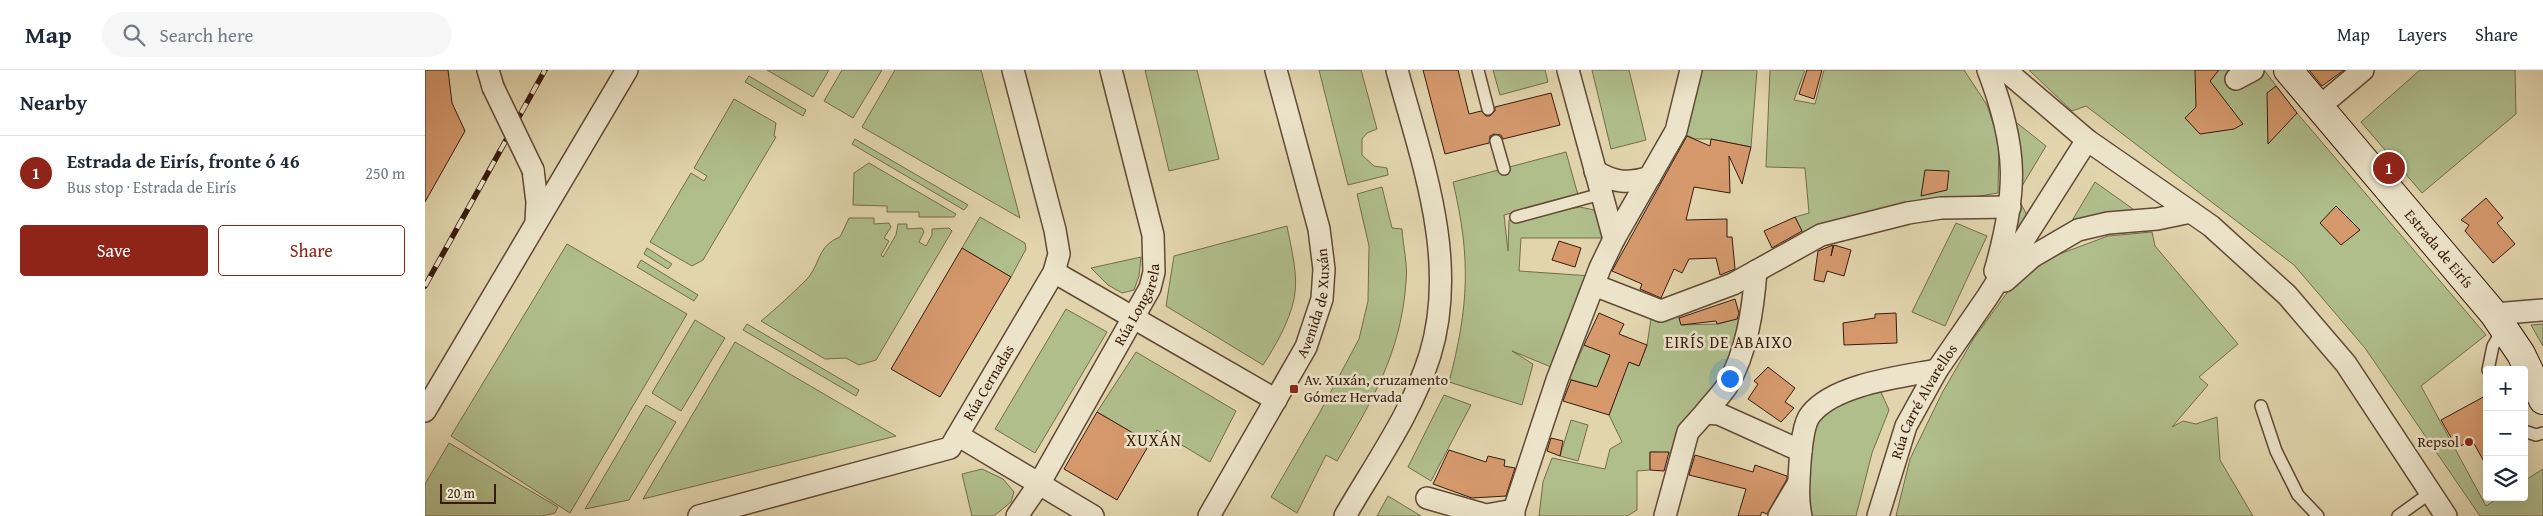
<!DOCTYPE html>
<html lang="en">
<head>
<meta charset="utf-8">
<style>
  body { margin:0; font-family:"Gentium Book Plus",serif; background:#f6f6f7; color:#1f2937 }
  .controls { position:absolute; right:15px; bottom:15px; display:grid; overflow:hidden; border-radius:5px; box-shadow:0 5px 20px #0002 }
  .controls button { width:45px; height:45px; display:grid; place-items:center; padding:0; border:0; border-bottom:1px solid #e0e1e3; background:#fff; color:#1f2937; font:25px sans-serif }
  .scale { position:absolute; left:15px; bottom:12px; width:56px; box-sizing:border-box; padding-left:5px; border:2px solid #381b0e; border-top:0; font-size:14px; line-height:18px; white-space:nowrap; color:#381b0e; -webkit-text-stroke:4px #ece4ca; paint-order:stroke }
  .you { position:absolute; left:1304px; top:308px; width:18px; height:18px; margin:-12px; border:4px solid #fff; border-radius:50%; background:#1a73e8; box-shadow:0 0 0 8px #1a73e833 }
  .badge { display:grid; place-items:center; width:32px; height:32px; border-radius:50%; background:#8f2418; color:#fff; font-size:16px; font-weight:700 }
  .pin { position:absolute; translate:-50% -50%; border:2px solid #fff; box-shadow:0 1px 5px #0006 }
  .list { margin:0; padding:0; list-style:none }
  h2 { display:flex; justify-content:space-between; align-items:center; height:65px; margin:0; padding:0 20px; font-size:21px }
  h2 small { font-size:16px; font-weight:400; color:#747a83 }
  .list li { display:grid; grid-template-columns:32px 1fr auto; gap:15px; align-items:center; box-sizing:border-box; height:75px; padding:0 20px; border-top:1px solid #e0e1e3 }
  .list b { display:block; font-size:19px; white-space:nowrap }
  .list p { margin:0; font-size:16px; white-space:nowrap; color:#747a83 }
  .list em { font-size:16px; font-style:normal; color:#747a83 }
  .actions { display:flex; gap:10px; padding:15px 20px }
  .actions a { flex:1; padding:11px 0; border:1px solid #8f2418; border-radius:5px; text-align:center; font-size:18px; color:#8f2418 }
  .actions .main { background:#8f2418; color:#fff }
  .icon { flex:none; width:28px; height:28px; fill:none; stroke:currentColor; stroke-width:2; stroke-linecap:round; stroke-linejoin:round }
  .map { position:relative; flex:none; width:2118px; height:446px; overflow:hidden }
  header { display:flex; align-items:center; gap:30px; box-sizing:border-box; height:70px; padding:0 25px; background:#fff; border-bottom:1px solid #e0e1e3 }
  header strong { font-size:24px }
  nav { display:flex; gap:28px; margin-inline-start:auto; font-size:18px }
  .search { width:350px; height:45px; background:#f6f6f7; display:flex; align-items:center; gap:12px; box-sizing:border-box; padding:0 18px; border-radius:28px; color:#747a83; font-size:19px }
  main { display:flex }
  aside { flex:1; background:#fff }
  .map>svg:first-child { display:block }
  .green { fill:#b0be8c; stroke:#746c4d }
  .building { fill:#d5996c; stroke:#381b0e }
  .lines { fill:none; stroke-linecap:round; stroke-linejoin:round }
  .lane-casing { stroke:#624a36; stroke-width:14 }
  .street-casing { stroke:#624a36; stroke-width:24 }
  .secondary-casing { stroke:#381b0e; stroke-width:30 }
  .lane { stroke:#ece4ca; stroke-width:11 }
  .street { stroke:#ece4ca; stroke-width:21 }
  .secondary { stroke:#ece4ca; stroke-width:28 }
  .rail-casing { stroke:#381b0e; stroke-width:5.5 }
  .rail { stroke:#ece4ca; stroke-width:4; stroke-dasharray:11; stroke-linecap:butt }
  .street-bridge-casing { stroke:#624a36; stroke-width:24; stroke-linecap:butt }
  .street-bridge { stroke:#ece4ca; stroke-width:21 }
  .poi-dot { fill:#8f2418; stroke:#ece4ca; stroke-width:2 }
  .labels { text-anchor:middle; stroke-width:5; stroke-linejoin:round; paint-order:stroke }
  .street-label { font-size:15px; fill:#381b0e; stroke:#ece4ca }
  .poi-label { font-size:15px; fill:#381b0e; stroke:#ece4ca; text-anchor:start }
  .neighbourhood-label { font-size:16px; letter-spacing:1px; fill:#381b0e; stroke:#ece4ca }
</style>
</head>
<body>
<header>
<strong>Map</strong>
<div class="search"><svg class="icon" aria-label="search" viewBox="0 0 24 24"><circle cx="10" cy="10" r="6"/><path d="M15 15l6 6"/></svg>Search here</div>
<nav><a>Map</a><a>Layers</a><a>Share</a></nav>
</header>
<main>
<aside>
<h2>Nearby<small></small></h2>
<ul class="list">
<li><span class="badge">1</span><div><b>Estrada de Eirís, fronte ó 46</b><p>Bus stop · Estrada de Eirís</p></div><em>250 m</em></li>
</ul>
<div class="actions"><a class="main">Save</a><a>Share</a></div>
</aside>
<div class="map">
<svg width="2118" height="446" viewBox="0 0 2118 446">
  <rect width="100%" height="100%" fill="#e2d5ae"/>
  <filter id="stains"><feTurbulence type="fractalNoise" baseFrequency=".004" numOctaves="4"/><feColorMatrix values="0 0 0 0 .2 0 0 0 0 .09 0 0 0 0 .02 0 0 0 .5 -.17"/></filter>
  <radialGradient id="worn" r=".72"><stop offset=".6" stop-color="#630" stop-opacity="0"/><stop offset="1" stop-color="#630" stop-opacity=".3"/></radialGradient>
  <path class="green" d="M342,0H404L388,27Z
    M417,0H457L428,48L399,31Z
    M470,0H556L595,148L437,57Z
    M720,0H772L794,89L744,101Z
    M894,0H936L952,59L942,63L937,69V85L949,96L962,98L963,105L923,115Z
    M1068,0H1120L1123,12L1075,25Z
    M1167,0H1204L1221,70L1186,79Z
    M1275,0H1332L1326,77L1286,69H1270L1259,64Z
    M1345,0H1380L1369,30L1390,34L1399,0H1539L1562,35L1574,72L1573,123L1494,136L1379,165L1370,147L1384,143L1380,98L1341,97Z
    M1604,0H1839L1872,43L2061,265L1996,316L2061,436L2075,427H2099V411L2118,399V446H2055L1940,278L1869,195L1661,36L1647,41Z
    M1995,0H2090L2091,44L1997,123L1936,52Z
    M324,6L381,40L378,46L320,12Z
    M309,29L351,53L349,66L351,67L278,190L267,196L225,172L266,103L279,111L282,106L269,98Z
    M1587,49L1621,76L1594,121Z
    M430,69L543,135L539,140L427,74Z
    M1141,82L1153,125L1079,145L1083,181L1084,150L1155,137L1169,140L1179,168H1096L1094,201L1166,206L1131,299L1087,281L1108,294L1097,335L1024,312C1044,236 1046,188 1028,112Z
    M444,93L531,144L529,147H494V142H462V136L428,135L429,103Z
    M1670,112L1715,144L1642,159Z
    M957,117L967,158L977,159C978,176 983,195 981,212C976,283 947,331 912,391L901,385L872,443L846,427L895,342L934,269L943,231L944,176L932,124Z
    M1594,130L1603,147L1588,168Z
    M555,147L600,173L601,179L586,207L537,178Z
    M424,148H449V154L464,153L466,157L459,168L464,171L456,185L458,187L471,165L473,154H482V159L497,158L499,162L494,172L501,176L507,165V159L524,158L527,161L451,290L434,295L421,288L400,289L336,251C353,237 367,224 382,209C396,193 392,176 415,167Z
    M1531,153L1562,166L1520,256L1487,242Z
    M862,156C866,178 874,206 869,229C864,252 851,275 838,295L741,236L749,186Z
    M1727,162L1730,176L1813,274L1774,307L1783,315L1747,357L1758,351L1771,354L1792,347L1795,390L1828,446H1471L1485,389L1517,323L1549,268L1584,220L1624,188L1683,166Z
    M142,174L262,244L145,443L26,366Z
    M222,178L247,194L243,199L219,184Z
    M716,187L714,206L709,220L697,223L683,215L666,198Z
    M216,190L273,225L269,231L212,197Z
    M641,239L682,262L610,383L570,359Z
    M1252,243L1257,255L1292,254L1315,248L1298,311L1246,383L1225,382V400L1212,401V440L1202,446H1114L1118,412L1127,388L1180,399L1185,379L1197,372L1184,345L1199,305L1172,317L1144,309L1159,275L1214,296L1222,275L1226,249Z
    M270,250L300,268L256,341L227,323Z
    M322,254L434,320L431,326L318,260Z
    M2118,254V276L2106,255Z
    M310,272L471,366L218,429Z
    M711,282L811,341L785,392L732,360L725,373L672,342Z
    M1455,320L1464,340L1447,383L1431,446H1385L1382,432L1387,358L1407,334Z
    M1019,325L1046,335L1006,411L983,397Z
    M221,335L251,352L204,430L160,439Z
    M1146,350L1163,355L1153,391L1135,386Z
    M24,373L133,437L130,443L117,446H0V414Z
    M557,399L578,409L589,422L586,432L569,446H547L537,404Z
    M963,426L996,446H952Z"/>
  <path class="building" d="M0,0H23L27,33L40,61L0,132Z
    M998,0H1033L1044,44L1056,41L1061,46H1065L1070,41V37L1126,23L1135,55L1078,69L1076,65L1069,64L1065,66L1064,73L1020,84Z
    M1382,0H1397L1389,29L1374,24Z
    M1770,0H1794L1785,11L1818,54L1809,59L1775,64L1760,48L1771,37Z
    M1884,0H1919L1897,16Z
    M1851,16L1872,43L1843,74L1842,23Z
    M1262,66L1285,76L1286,69L1326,77L1317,114L1304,86L1305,123L1269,117L1261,150L1302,149V167H1307L1310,199L1295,205L1291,188L1264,189L1257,203L1249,199L1236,228L1215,219L1217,214L1187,201Z
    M1500,100L1524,101L1522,120L1496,126Z
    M2061,128L2078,148L2072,153L2090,174L2068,193L2040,161L2044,155L2036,150Z
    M1911,136L1935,160L1916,175L1895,153Z
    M1370,147L1377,161L1347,178L1339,161Z
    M1134,171L1156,178L1150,197L1127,190Z
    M1408,175L1406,186L1409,175L1426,180L1419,206L1402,201L1399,212L1389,210L1393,181Z
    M537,178L586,207L515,327L466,299Z
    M1310,229L1314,243L1312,249L1292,254L1291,251L1256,255L1254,248Z
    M1174,243L1199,254L1194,264L1222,275L1214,296L1204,292L1184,345L1138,331L1146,310L1172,317L1185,285L1159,275Z
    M1471,243L1472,273L1419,275L1418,253L1450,248V244Z
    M1343,297L1370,318L1360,332L1369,338L1356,352L1323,329L1333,314L1329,311Z
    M2062,325V397L2047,370L2032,378L2016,350Z
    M672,342L725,373L692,430L639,399Z
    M1126,368L1138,371L1135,386L1122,381Z
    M1024,380L1061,392L1063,386L1080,390L1079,396L1090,398L1081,426L1047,428L1008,414Z
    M1225,382H1244L1239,401L1225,400Z
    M1270,385L1328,402L1330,395L1362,406V409L1342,444L1337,442L1335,446H1313L1321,419L1264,405Z"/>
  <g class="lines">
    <defs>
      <path id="lane" d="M1053,0L1063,39
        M1071,71L1079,99
        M1091,147L1176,124
        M2063,300L2068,276L2078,259
        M1836,336L1851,381L1873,425L1893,446
        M2099,361L2111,365L2118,363
        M1973,446L2005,423"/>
      <g id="street">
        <path d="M63,0L68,17"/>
        <path d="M1143,0L1189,169"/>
        <path d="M1563,0C1593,78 1593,121 1570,201"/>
        <path d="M1580,0L1662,70L1786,156L1862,225L1921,294L2021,446"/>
        <path d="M1811,9L1828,0"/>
        <path d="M1894,37L1938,0"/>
        <path d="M108,100L112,132L111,153"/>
        <path d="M1170,101C1190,113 1203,114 1225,107"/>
        <path d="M629,202L851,330"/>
        <path d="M1580,211L1607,187L1653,160L1683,153L1732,149L1766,142"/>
        <path d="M1169,215L1236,241L1308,214L1396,165L1483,143L1516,138L1585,137"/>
        <path d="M2069,244L2118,240"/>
        <path d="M0,341L202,0"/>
        <path d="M1280,343C1287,334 1296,325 1302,316C1322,282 1328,240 1331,201"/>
        <path d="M534,366L668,446"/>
        <path d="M1002,428L1061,445L1089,440"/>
        <path id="s1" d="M274,446L525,378L629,202L634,184L630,160L588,0"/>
        <path id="s2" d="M592,446L614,414L708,248L725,218L729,202L728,165L686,0"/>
        <path id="s3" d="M784,446L881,277L897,229L899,199L894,159L851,0"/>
        <path d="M920,446C950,394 987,343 1005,285C1034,190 997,92 972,0"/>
        <path d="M1089,446V440L1132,310L1175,198L1189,169L1251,61L1266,0"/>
        <path d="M1240,446L1263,362L1280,343L1294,344L1376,381"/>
        <path d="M1354,446L1373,414"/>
        <path d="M1376,446C1372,428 1374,411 1375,392C1376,380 1378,353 1386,344C1410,314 1475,307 1512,300"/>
        <path id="s4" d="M1453,446L1481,356L1512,300L1563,226L1662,70"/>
      </g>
      <g id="secondary">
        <path id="s5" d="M1863,0L2069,244L2096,284L2118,330"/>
      </g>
    </defs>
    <use href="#lane" class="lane-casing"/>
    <use href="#street" class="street-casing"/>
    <use href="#secondary" class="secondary-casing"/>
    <use href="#lane" class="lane"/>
    <use href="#street" class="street"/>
    <use href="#secondary" class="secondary"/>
    <defs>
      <path id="rail" d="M0,216L120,0"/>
    </defs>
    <use href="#rail" class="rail-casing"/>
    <use href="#rail" class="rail"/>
    <defs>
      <path id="street-bridge" d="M68,17L108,100"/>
    </defs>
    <use href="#street-bridge" class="street-bridge-casing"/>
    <use href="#street-bridge" class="street-bridge"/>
  </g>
  <g class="poi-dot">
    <rect x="864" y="314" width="10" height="10" rx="2.5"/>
    <circle cx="2044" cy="372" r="5"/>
  </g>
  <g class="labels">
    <g class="street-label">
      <text dy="5" stroke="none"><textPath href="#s5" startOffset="234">Estrada de Eirís</textPath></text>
      <text dy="5" stroke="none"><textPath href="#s3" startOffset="240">Avenida de Xuxán</textPath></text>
      <text dy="5" stroke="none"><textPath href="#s2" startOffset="244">Rúa Longarela</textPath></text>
      <text dy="5" stroke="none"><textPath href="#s1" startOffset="336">Rúa Cernadas</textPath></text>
      <text dy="5" stroke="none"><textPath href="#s4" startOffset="124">Rúa Carré Alvarellos</textPath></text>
    </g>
    <g class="poi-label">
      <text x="879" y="315">Av. Xuxán, cruzamento<tspan x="879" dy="17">Gómez Hervada</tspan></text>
      <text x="2034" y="377" text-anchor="end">Repsol</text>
    </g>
    <g class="neighbourhood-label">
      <text x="1304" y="278">EIRÍS DE ABAIXO</text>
      <text x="729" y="376">XUXÁN</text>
    </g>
  </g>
  <rect width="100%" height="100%" filter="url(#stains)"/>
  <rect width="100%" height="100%" fill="url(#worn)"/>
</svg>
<div class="controls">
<button>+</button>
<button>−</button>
<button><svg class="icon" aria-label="layers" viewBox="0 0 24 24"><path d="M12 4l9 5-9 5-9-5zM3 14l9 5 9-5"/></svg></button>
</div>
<div class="scale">20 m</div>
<div class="you"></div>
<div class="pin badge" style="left:1964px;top:98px">1</div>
</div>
</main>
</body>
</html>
